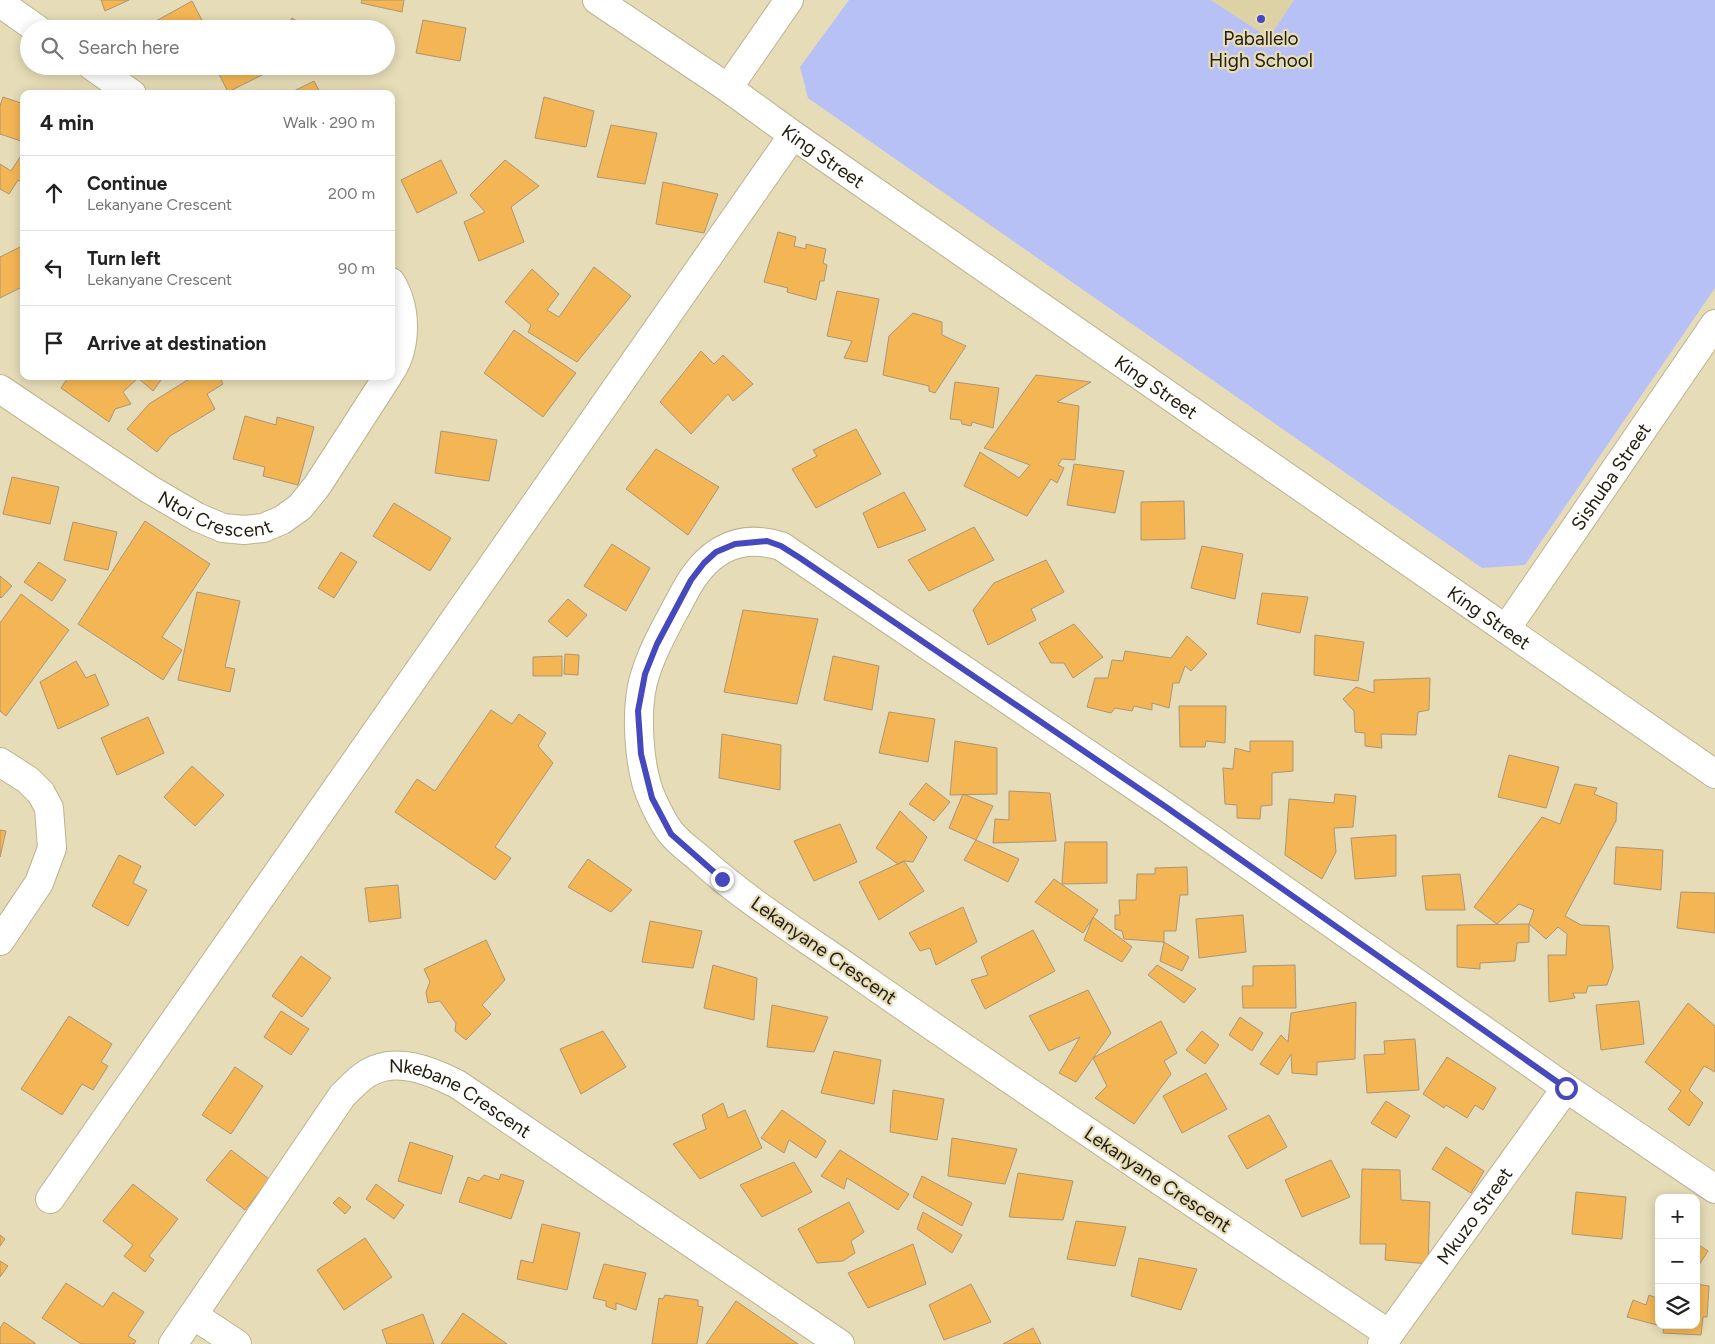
<!DOCTYPE html>
<html lang="en">
<head>
<meta charset="utf-8">
<style>
  body { margin:0; font-family:Figtree,sans-serif; background:#f2f2f2; color:#222 }
  .controls { position:absolute; right:15px; bottom:15px; display:grid; overflow:hidden; border-radius:10px; box-shadow:0 2px 12px #0003 }
  .controls button { width:45px; height:45px; display:grid; place-items:center; padding:0; border:0; border-bottom:1px solid #e0e0e0; background:#fff; color:#222; font:25px sans-serif }
  .stop { position:absolute; width:15px; height:15px; margin:-11px; border:4px solid #4648be; border-radius:50%; background:#fff }
  .stop.end { background:#4648be; border-color:#fff; box-shadow:0 1px 5px #0008 }
  .list { margin:0; padding:0; list-style:none }
  h2 { display:flex; justify-content:space-between; align-items:center; height:65px; margin:0; padding:0 20px; font-size:21px }
  h2 small { font-size:16px; font-weight:400; color:#767676 }
  .list li { display:grid; grid-template-columns:32px 1fr auto; gap:15px; align-items:center; box-sizing:border-box; height:75px; padding:0 20px; border-top:1px solid #e0e0e0 }
  .list b { display:block; font-size:19px; white-space:nowrap }
  .list p { margin:0; font-size:16px; white-space:nowrap; color:#767676 }
  .list em { font-size:16px; font-style:normal; color:#767676 }
  .icon { flex:none; width:28px; height:28px; fill:none; stroke:currentColor; stroke-width:2; stroke-linecap:round; stroke-linejoin:round }
  .map { position:relative; flex:none; width:1715px; height:1344px; overflow:hidden }
  .search { position:absolute; background:#fff; box-shadow:0 2px 12px #0003; left:20px; top:20px; width:375px; height:55px; display:flex; align-items:center; gap:12px; box-sizing:border-box; padding:0 18px; border-radius:28px; color:#767676; font-size:19px }
  .panel { position:absolute; background:#fff; box-shadow:0 2px 12px #0003; left:20px; top:90px; width:375px; height:290px; border-radius:10px }
  .map>svg:first-child { display:block }
  .built { fill:#ddd2a5 }
  .green { fill:#b7c1f5 }
  .building { fill:#f4b655; stroke:#ab9576 }
  .lines { fill:none; stroke-linecap:round; stroke-linejoin:round }
  .street-casing { stroke:#bcb38f; stroke-width:30 }
  .street { stroke:#fff; stroke-width:28 }
  .route { stroke:#4648be; stroke-width:6 }
  .poi-dot { fill:#4648be; stroke:#e6dcb7; stroke-width:2 }
  .labels { text-anchor:middle; stroke-width:4.5; stroke-linejoin:round; paint-order:stroke }
  .poi-label { font-size:19px; fill:#201c0e; stroke:#e6dcb7 }
  .street-label { font-size:19px; fill:#201c0e; stroke:#e6dcb7 }
</style>
</head>
<body>
<div class="map">
<svg width="1715" height="1344" viewBox="0 0 1715 1344">
  <rect width="100%" height="100%" fill="#e6dcb7"/>
  <path class="built" d="M1211,0H1294L1269,38Z"/>
  <path class="green" d="M849,0H1211L1269,38L1294,0H1715V288L1525,565L1482,568L808,98L800,67Z"/>
  <path class="building" d="M101,0H129L105,11Z
    M362,0H404L402,12L361,3Z
    M192,1L206,28L161,29L156,21Z
    M292,18L308,28L307,29H285Z
    M423,20L466,28L460,61L416,53Z
    M215,66H263L266,73L228,92Z
    M314,81L321,94H288Z
    M3,97L24,104V142L0,134V106Z
    M544,97L594,111L586,147L535,138Z
    M611,125L657,133L645,184L597,177Z
    M24,151V184L18,180L9,194L0,189V164L11,171Z
    M441,160L457,193L417,213L401,180Z
    M505,160L539,186L511,207L524,242L479,261L464,222L485,212L470,195Z
    M663,182L718,194L704,233L656,224Z
    M778,232L796,237L794,246L806,249V244L826,249L823,263L827,265L824,281H820L816,300L787,292L788,288L764,282Z
    M24,245V286L0,298V257Z
    M594,267L631,296L577,362L528,332L531,325L505,302L532,269L559,294L547,310L559,317Z
    M837,291L879,299L867,362L844,358L852,341L827,336Z
    M913,313L942,322V335L966,346L935,393L929,391V386L883,375L889,336Z
    M514,330L576,373L543,417L484,373Z
    M701,351L714,364L723,355L753,384L733,401L728,394L691,434L660,402Z
    M1036,375L1091,382L1057,402L1079,406L1075,460L1062,459L1058,465L1064,468L1057,483L1051,479L1027,516L964,486L980,452L1019,478L1030,465L984,448Z
    M69,376H164L153,391L138,378L123,392L131,404L115,409L109,422L61,388Z
    M194,376H219L223,384L207,394L215,409L170,436L157,452L127,429L149,404Z
    M955,382L999,388L993,428L972,422L971,426L962,424L961,420L950,419Z
    M245,416L276,425L277,417L314,427L298,485L263,476L265,467L233,459Z
    M856,429L881,474L816,508L792,469L817,456L813,450Z
    M441,431L497,440L489,481L435,473Z
    M656,449L719,487L688,535L626,489Z
    M1074,464L1124,471L1115,513L1067,505Z
    M12,477L59,487L50,524L3,514Z
    M904,492L926,530L878,548L863,513Z
    M1184,501L1185,539L1141,540V502Z
    M394,503L451,538L430,571L373,536Z
    M145,521L210,564L162,637L182,650L163,680L78,624Z
    M73,522L117,532L108,570L64,560Z
    M974,527L994,560L929,591L908,560Z
    M612,544L650,568L626,611L584,586Z
    M1202,546L1243,554L1235,599L1191,588Z
    M341,552L357,562L334,598L318,588Z
    M1046,560L1064,592L1031,609L1036,620L988,645L973,610L994,583Z
    M39,562L66,580L52,601L24,582Z
    M0,576L12,586L1,598L0,597Z
    M197,592L240,601L225,667L235,669L230,692L178,680Z
    M1262,593L1308,597L1300,633L1257,624Z
    M21,594L69,630L6,716L0,711V623Z
    M568,599L587,615L567,637L548,621Z
    M743,610L818,619L797,704L724,692Z
    M1074,624L1103,657L1073,678L1064,663H1051L1039,643Z
    M1315,635L1364,642L1358,681L1314,675Z
    M1187,636L1207,654L1191,671L1185,666L1179,683H1173L1169,708L1152,703V710L1134,706L1132,711L1115,708L1111,713L1087,707L1095,678H1108L1112,660L1123,661L1125,651L1171,658Z
    M565,654L579,655L578,675L564,674Z
    M562,656V676H533V657Z
    M833,656L879,666L872,710L824,700Z
    M76,661L86,678L95,674L109,705L58,729L40,682Z
    M1430,678L1429,710L1418,712L1416,735L1381,734L1382,748L1365,746V733L1355,732L1354,711L1343,699L1356,687L1374,693V680Z
    M1179,706H1226L1225,743L1206,741L1205,747H1180Z
    M491,710L512,724L519,714L546,733L538,746L553,763L495,847L511,858L495,880L395,812L417,779L435,791Z
    M889,712L935,719L928,762L879,753Z
    M148,717L164,753L117,775L101,738Z
    M722,734L781,745L780,790L719,778Z
    M955,741L997,748V794L950,795Z
    M1250,741H1293V771L1272,773V805L1261,806L1260,819L1237,818V805L1225,804L1223,768L1233,769L1235,748L1250,752Z
    M1509,755L1559,767L1546,808L1498,797Z
    M192,766L224,795L195,826L164,797Z
    M926,783L950,802L934,821L909,804Z
    M1575,784L1597,788L1594,794L1617,803L1616,821L1565,916L1581,925L1609,926L1613,968L1607,985L1588,986L1586,993H1573L1575,998L1549,1002L1548,955H1566L1567,934L1558,927L1546,939L1529,924L1534,910L1519,904L1497,924L1474,907L1542,817L1560,824Z
    M1009,791L1050,793L1056,841L993,843L995,819L1009,820Z
    M963,794L993,806L976,840L949,828Z
    M1335,794L1356,796L1353,827L1334,828L1336,852L1322,879L1285,855L1289,799L1334,803Z
    M900,811L927,837L913,862L904,861L898,864L876,848Z
    M840,824L857,862L814,881L794,841Z
    M0,830L6,831L0,857Z
    M1396,835V876L1355,879L1351,838Z
    M976,840L1019,859L1008,882L964,860Z
    M1065,842H1107V883L1062,884Z
    M1616,847L1663,850L1661,890L1614,884Z
    M119,855L141,866L133,883L147,890L128,926L92,906Z
    M588,859L632,890L611,912L568,887Z
    M904,861L924,891L879,920L859,882Z
    M1187,867L1188,895H1180L1176,931H1164V942L1124,939L1122,931L1115,929V915H1120L1119,900H1136L1137,874H1155V868Z
    M1460,874L1465,910H1426L1422,876Z
    M1054,879L1098,910L1083,933L1035,902Z
    M398,885L401,918L369,922L365,888Z
    M1681,892L1715,893V933L1677,928Z
    M963,907L977,942L936,965L930,948L920,951L909,933Z
    M1243,915L1246,952L1199,958L1196,919Z
    M1093,917L1132,947L1122,962L1084,940Z
    M650,921L702,931L693,968L642,962Z
    M1529,924V942L1517,943L1515,961L1480,963V969L1457,967V925Z
    M1033,930L1055,971L985,1009L971,980L988,975L981,957Z
    M486,940L505,980L482,1005L491,1014L466,1040L455,1031L456,1023L440,1001L428,1003L426,992L430,982L424,969Z
    M1164,942L1189,957L1182,971L1160,961Z
    M301,956L331,978L302,1017L272,996Z
    M713,965L757,978L754,1020L704,1008Z
    M1157,965L1196,989L1184,1003L1148,975Z
    M1295,965L1296,1008H1243L1242,986H1253V966Z
    M1088,990L1111,1033L1076,1082L1059,1073L1080,1037L1049,1051L1029,1016Z
    M1639,1001L1644,1044L1601,1050L1596,1005Z
    M1356,1002L1355,1059L1317,1062V1075L1292,1073L1291,1054L1278,1075L1260,1064L1281,1035L1288,1042L1291,1013Z
    M1688,1003L1715,1026V1072L1704,1066L1689,1090L1703,1103L1689,1126L1668,1109L1681,1091L1645,1062Z
    M772,1005L828,1017L814,1052L767,1047Z
    M281,1011L309,1029L291,1055L264,1037Z
    M69,1016L112,1044L101,1062L108,1066L93,1090L82,1084L62,1115L21,1089Z
    M1240,1017L1263,1033L1252,1051L1229,1035Z
    M1161,1021L1177,1053L1164,1061L1171,1074L1134,1124L1095,1098L1107,1086L1093,1058Z
    M603,1031L626,1067L581,1094L560,1049Z
    M1202,1031L1219,1045L1205,1064L1186,1050Z
    M1415,1039L1419,1090L1367,1093L1364,1055L1385,1054L1384,1041Z
    M834,1051L881,1060L874,1104L821,1093Z
    M1447,1057L1496,1088L1483,1110L1475,1105L1467,1118L1446,1105L1444,1108L1423,1094Z
    M235,1067L263,1086L231,1134L202,1115Z
    M1206,1073L1227,1109L1182,1133L1163,1096Z
    M893,1090L944,1099L937,1140L890,1132Z
    M1386,1101L1410,1116L1396,1138L1371,1123Z
    M723,1103L728,1118L745,1110L762,1148L700,1179L673,1144L706,1129L702,1115Z
    M782,1110L826,1141L816,1158L789,1140L784,1153L761,1138Z
    M1269,1115L1287,1147L1247,1169L1228,1136Z
    M952,1138L1017,1149L1005,1184L948,1176Z
    M410,1142L453,1156L441,1194L398,1181Z
    M1446,1147L1484,1171L1471,1193L1432,1169Z
    M231,1150L269,1179L245,1210L206,1180Z
    M840,1150L909,1194L898,1210L847,1178L844,1189L821,1176Z
    M1331,1160L1350,1197L1302,1217L1285,1180Z
    M794,1162L812,1192L762,1217L740,1185Z
    M1362,1169L1400,1170L1401,1200L1430,1202L1428,1264L1385,1260L1386,1244H1360Z
    M1018,1173L1073,1181L1063,1220L1009,1217Z
    M501,1174L524,1181L511,1219L459,1202L468,1177L479,1181L484,1175L499,1180Z
    M922,1176L972,1203L962,1226L913,1197Z
    M133,1184L178,1219L149,1256L154,1260L145,1272L124,1256L133,1245L103,1221Z
    M376,1184L404,1205L394,1219L366,1199Z
    M1576,1192L1626,1197L1622,1239L1572,1234Z
    M339,1197L351,1207L345,1214L333,1203Z
    M849,1202L864,1232L851,1241L855,1253L843,1261L817,1263L798,1229Z
    M923,1212L962,1235L952,1253L917,1229Z
    M1076,1221L1126,1227L1115,1266L1067,1259Z
    M542,1224L580,1233L567,1290L517,1279L521,1260L533,1263Z
    M0,1235L5,1239L0,1246Z
    M365,1238L392,1277L344,1310L317,1270Z
    M1696,1243L1708,1251L1697,1268L1696,1267Z
    M913,1244L926,1284L868,1308L848,1273Z
    M1139,1258L1197,1269L1181,1310L1131,1296Z
    M0,1261L8,1266L0,1277Z
    M604,1264L646,1273L636,1310L616,1303V1310L606,1306V1301L593,1298Z
    M66,1283L103,1307L113,1292L144,1312L128,1336L136,1341L134,1344H81L42,1318Z
    M971,1284L991,1322L944,1340L929,1305Z
    M1696,1284L1709,1286L1707,1317H1703L1701,1335L1663,1333L1664,1325H1696Z
    M665,1295L698,1300V1306L703,1307L697,1344H652L659,1298L663,1299Z
    M1649,1295L1659,1299V1320L1657,1325L1627,1317L1633,1300L1646,1305Z
    M736,1301L798,1344H706Z
    M463,1313L507,1344H441Z
    M423,1314L434,1344H387L382,1330Z
    M4,1322L35,1343V1344H0V1328Z
    M1033,1328L1041,1344H1003Z"/>
  <g class="lines">
    <defs>
      <g id="street">
        <path id="s1" d="M597,0L728,88L793,135L1715,774"/>
        <path d="M0,3L37,29"/>
        <path d="M92,66L132,94"/>
        <path d="M728,88L789,0"/>
        <path d="M391,282C407,308 407,346 391,371"/>
        <path id="s2" d="M0,389L149,489L197,517L223,528L244,530L263,528L282,520L300,507L317,486L388,376"/>
        <path id="s3" d="M1506,629L1715,324"/>
        <path d="M0,762L28,780L41,793L49,808L52,848L39,883L0,941"/>
        <path d="M50,1199L793,135"/>
        <path d="M1389,1334C1213,1216 1036,1099 863,978C808,939 750,904 700,859C691,851 679,843 672,834C664,825 658,812 653,801C638,770 634,705 646,672C655,644 671,618 684,593C705,553 736,532 781,546L1166,807L1566,1088L1715,1189"/>
        <path d="M173,1344L193,1315"/>
        <path id="s4" d="M237,1344L193,1315L342,1096C350,1088 358,1079 368,1073C396,1056 431,1071 457,1084L840,1344"/>
        <path id="s5" d="M1382,1344L1566,1088"/>
      </g>
    </defs>
    <use href="#street" class="street-casing"/>
    <use href="#street" class="street"/>
  </g>
  <g class="lines">
    <path class="route" d="M722,879L671,834L652,798L641,754L638,711L645,674L657,644L691,580L704,563L716,552L735,544L767,541L781,546L800,558L1166,807L1566,1088"/>
  </g>
  <circle class="poi-dot" cx="1261" cy="19" r="5"/>
  <g class="labels">
    <g class="poi-label">
      <text x="1261" y="45">Paballelo<tspan x="1261" dy="22">High School</tspan></text>
    </g>
    <g class="street-label">
      <text dy="7" stroke="none"><textPath href="#s1" startOffset="275">King Street</textPath></text>
      <text dy="7" stroke="none"><textPath href="#s1" startOffset="680">King Street</textPath></text>
      <text dy="7" stroke="none"><textPath href="#s3" startOffset="185">Sishuba Street</textPath></text>
      <text dy="7" stroke="none"><textPath href="#s2" startOffset="252">Ntoi Crescent</textPath></text>
      <text dy="7" stroke="none"><textPath href="#s1" startOffset="1085">King Street</textPath></text>
      <text transform="translate(824 950) rotate(35)" y="7">Lekanyane Crescent</text>
      <text dy="7" stroke="none"><textPath href="#s4" startOffset="454">Nkebane Crescent</textPath></text>
      <text transform="translate(1158 1179) rotate(34)" y="7">Lekanyane Crescent</text>
      <text dy="7" stroke="none"><textPath href="#s5" startOffset="158">Mkuzo Street</textPath></text>
    </g>
  </g>
</svg>
<div class="controls">
<button>+</button>
<button>−</button>
<button><svg class="icon" aria-label="layers" viewBox="0 0 24 24"><path d="M12 4l9 5-9 5-9-5zM3 14l9 5 9-5"/></svg></button>
</div>
<div class="stop" style="left:1566px;top:1088px"></div>
<div class="stop end" style="left:722px;top:879px"></div>
<div class="search"><svg class="icon" aria-label="search" viewBox="0 0 24 24"><circle cx="10" cy="10" r="6"/><path d="M15 15l6 6"/></svg>Search here</div>
<section class="panel">
<h2>4 min<small>Walk · 290 m</small></h2>
<ul class="list">
<li><svg class="icon" aria-label="ahead" viewBox="0 0 24 24"><path d="M12 20V5M6 11l6-6 6 6"/></svg><div><b>Continue</b><p>Lekanyane Crescent</p></div><em>200 m</em></li>
<li><svg class="icon" aria-label="left" viewBox="0 0 24 24"><path d="M17 20v-9H6M10 6l-5 5 5 5"/></svg><div><b>Turn left</b><p>Lekanyane Crescent</p></div><em>90 m</em></li>
<li><svg class="icon" aria-label="arrive" viewBox="0 0 24 24"><path d="M6 21V4h12l-3 4 3 4H6"/></svg><div><b>Arrive at destination</b></div></li>
</ul>
</section>
</div>
</body>
</html>
